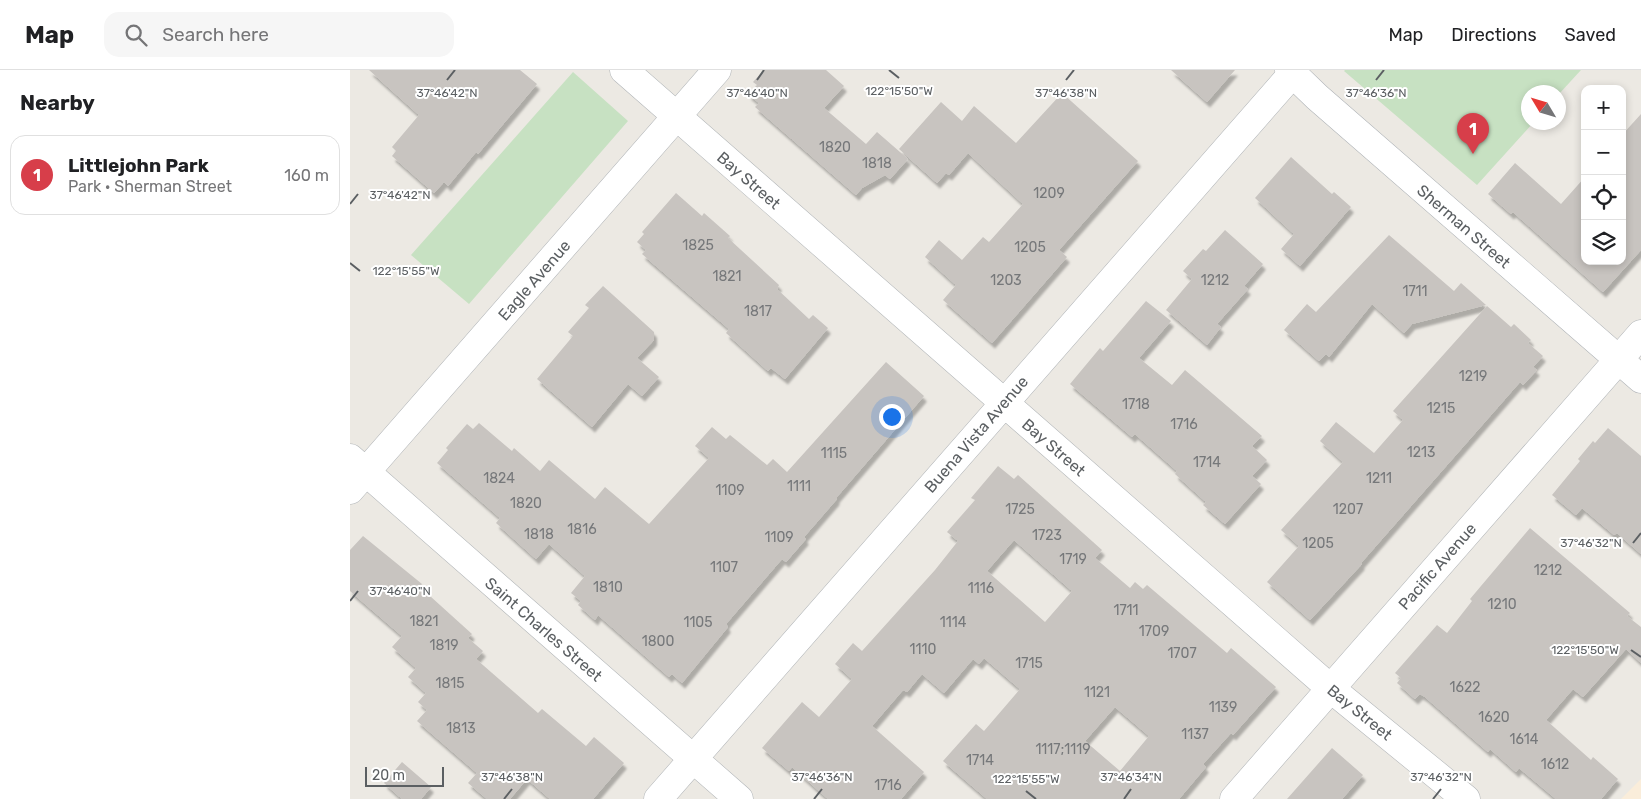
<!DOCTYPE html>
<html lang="en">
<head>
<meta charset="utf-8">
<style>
  body { margin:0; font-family:Rubik,sans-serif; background:#f6f6f6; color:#202124 }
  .controls { position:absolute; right:15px; top:15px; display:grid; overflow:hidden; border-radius:10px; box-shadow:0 2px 8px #0003 }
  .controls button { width:45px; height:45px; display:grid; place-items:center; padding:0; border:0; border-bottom:1px solid #e0e0e0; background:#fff; color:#202124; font:25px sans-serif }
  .compass { position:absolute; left:1171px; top:15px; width:45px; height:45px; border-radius:50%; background:#fff; box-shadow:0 2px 8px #0003; rotate:308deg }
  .scale { position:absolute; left:15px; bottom:12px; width:79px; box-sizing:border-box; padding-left:5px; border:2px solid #5b5f62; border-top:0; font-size:14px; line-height:18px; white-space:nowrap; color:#5b5f62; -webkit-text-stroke:4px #fff; paint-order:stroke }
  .you { position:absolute; left:541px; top:346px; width:18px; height:18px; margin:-12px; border:4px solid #fff; border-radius:50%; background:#1a73e8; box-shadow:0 0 0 8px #1a73e833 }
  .badge { display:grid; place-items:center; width:32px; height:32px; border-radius:50%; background:#d73e4a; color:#fff; font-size:16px; font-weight:700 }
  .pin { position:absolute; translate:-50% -41px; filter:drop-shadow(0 1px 2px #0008) }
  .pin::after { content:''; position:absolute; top:26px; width:18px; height:15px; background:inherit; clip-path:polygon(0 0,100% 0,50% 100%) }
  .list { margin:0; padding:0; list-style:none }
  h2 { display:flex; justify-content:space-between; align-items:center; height:65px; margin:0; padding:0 20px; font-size:21px }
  h2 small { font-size:16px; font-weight:400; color:#757577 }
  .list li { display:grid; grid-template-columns:32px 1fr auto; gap:15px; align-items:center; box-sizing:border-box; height:80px; margin:0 10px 10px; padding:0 10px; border:1px solid #e0e0e0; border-radius:15px }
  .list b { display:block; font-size:19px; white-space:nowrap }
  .list p { margin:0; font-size:16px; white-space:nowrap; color:#757577 }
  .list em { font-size:16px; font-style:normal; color:#757577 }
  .icon { flex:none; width:28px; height:28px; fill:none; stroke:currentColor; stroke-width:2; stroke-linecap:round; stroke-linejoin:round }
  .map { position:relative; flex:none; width:1291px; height:729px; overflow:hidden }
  header { display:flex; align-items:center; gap:30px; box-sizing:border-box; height:70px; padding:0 25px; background:#fff; border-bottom:1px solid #e0e0e0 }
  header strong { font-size:24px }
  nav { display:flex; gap:28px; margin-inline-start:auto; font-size:18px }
  .search { width:350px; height:45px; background:#f6f6f6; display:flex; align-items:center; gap:12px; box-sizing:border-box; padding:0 18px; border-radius:15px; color:#757577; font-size:19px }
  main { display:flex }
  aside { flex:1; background:#fff }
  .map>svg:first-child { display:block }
  .commercial { fill:#faedda }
  .green { fill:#c7e1c2 }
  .building { fill:#c8c4c0; fill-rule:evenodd; filter:url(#shadow) }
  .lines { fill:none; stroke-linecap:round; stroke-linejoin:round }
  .street-casing { stroke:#b0b4b7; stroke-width:29 }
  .secondary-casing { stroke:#afb3b7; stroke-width:29 }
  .street { stroke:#fff; stroke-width:28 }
  .secondary { stroke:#fff; stroke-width:28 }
  .ticks { fill:none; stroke:#5b5f62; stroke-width:2 }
  .labels { text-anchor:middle; stroke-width:4; stroke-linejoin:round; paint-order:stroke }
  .number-label { font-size:14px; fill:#76787a }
  .street-label { font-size:16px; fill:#5b5f62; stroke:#fff }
  .ticks-label { font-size:12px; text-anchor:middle; fill:#5b5f62; stroke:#fff; stroke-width:4; stroke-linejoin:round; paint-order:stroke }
</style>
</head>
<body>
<header>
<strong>Map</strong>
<div class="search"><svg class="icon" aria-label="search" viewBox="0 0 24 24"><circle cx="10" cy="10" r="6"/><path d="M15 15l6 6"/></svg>Search here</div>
<nav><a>Map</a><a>Directions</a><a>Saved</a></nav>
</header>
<main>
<aside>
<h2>Nearby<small></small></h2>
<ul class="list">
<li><span class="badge">1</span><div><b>Littlejohn Park</b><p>Park · Sherman Street</p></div><em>160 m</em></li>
</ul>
</aside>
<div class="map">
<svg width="1291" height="729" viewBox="0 0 1291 729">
  <defs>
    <filter id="shadow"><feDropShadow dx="3" dy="5.5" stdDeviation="1" flood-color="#0004"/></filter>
  </defs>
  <rect width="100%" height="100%" fill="#ece9e3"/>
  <path class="commercial" d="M1291,709V729H1271Z"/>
  <path class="green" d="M995,0H1231L1209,24L1208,22H1178V52L1183,53L1127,115L994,1Z
    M223,2L278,51L119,234L61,185Z"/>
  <path class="building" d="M19,0H170L187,14L128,84L126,82L98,116L94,112L84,123L42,86L46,81L42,77L69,45Z
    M414,0H476L494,16L474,38L516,74L527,62L558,89L540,109L535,105L512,118L506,125L405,37L409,33L398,24L407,15L403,12Z
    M821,0H885L857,32Z
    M712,23L788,91L709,180L717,187L642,273L593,230L606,215L575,187L589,170L612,190L633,167L639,172L673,134L618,83L599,105L596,103L587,113L549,79L591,32L612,51L624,36L666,73Z
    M1291,44V180L1253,222L1163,142L1161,144L1138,124L1165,93L1211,134L1235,107V191H1272V65Z
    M941,87L982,124L984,122L1001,137L950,196L931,179L944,164L905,128Z
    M326,123L352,146L354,143L380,166L378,168L429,215L427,219L459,249L463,245L478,258L435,309L421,298L418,301L376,263L379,259L292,184L296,180L287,172L294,164L292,162Z
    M875,160L913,194L894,216L898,219L867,254L871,257L857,275L816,240L842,209L833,201L853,179L856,181Z
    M1039,165L1104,221L1111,213L1136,235L1062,254L1054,263L1022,234L979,287L976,284L969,291L934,260L957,234L966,242Z
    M253,216L304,262V270L287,288L309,307L292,326L278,314L242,357L187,309L223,266L218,262L239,238L235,235Z
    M796,231L821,251L789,288L822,315L835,300L912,366L902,376L917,390L902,406L911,414L875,454L853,435L856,432L825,404L827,401L785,364L782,367L720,314L750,278L753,281Z
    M1137,236L1161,257L1164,254L1181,270L1178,273L1193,286L1183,297L1187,300L1173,315L1170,312L1011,493L1012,494L960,550L917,512L949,476L931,460L993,392L970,371L986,352L1024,383L1053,350L1043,341Z
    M536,292L574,326L486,428L487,429L454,467L456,469L436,492L432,489L376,554L378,557L332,613L322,604L319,607L248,545L245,550L228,535L231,531L221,523L235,506L199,474L186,489L146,453L150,448L87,393L98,380L96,378L117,354L123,359L129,353L162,381L164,378L190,401L199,390L245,429L255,417L299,454L359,388L345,376L362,357L376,369L380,365L417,395L423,389L437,402Z
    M1258,358L1291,386V484L1267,463L1264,465L1232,438L1226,445L1202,425L1230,391L1228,389L1243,371L1245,373Z
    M648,396L664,409L668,405L752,480L745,488L780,518L785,512L793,519L797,515L877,583L881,578L926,617L883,665L881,663L853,694L856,697L829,729H637L593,691L626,654L634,661L670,619L634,588L629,594L623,589L594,623L572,604L557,622L553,620L522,656L574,702L551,729H478L442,697L439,701L412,678L452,632L469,647L502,609L485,594L503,573L512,581L585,500L608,471L597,462L625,430L621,428ZM664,470L722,521L695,552L637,501ZM765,637L799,666L770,701L735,671Z
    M1180,458L1280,543L1277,546L1291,557V593L1276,579L1233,627L1223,619L1196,650L1241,690L1243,687L1268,709L1251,729H1206L1169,698L1166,702L1140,679L1138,682L1075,627L1070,624L1065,629L1047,613L1051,608L1045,603L1087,555L1097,563L1122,531L1120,529Z
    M13,466L72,514L70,517L122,564L118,568L133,581L126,589L188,643L192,639L236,676L244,667L274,693L243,729H200L177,709L160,729H137L118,713L127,703L67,651L77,640L68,632L76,623L58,607L66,598L42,577L52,566L0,521V480Z
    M982,678L1013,705L992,729H937Z
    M52,692L81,717L71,729H52L34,713Z"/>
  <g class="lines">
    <defs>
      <path id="street" d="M274,0L980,618L1116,729
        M0,388L389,729
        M0,420L367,0
        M308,729L943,3
        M884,729L1291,264"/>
      <path id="secondary" d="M939,0L967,27L1291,309"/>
    </defs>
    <use href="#street" class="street-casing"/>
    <use href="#secondary" class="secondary-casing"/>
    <use href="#street" class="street"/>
    <use href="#secondary" class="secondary"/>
  </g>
  <path class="ticks" d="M539,0L549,8M97,10L105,0M407,10L414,0M716,10L724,0M1026,10L1034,0M0,134L8,124M0,193L10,201M1283,473L1291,463M0,531L8,521M1281,580L1291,587M676,721L686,729M154,729L162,719M464,729L472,719M774,729L781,719M1083,729L1091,719"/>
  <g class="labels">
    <g class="number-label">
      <text x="485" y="82">1820</text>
      <text x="527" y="98">1818</text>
      <text x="699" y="128">1209</text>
      <text x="348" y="180">1825</text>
      <text x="680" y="182">1205</text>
      <text x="377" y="211">1821</text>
      <text x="656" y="215">1203</text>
      <text x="865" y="215">1212</text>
      <text x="1065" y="226">1711</text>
      <text x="408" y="246">1817</text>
      <text x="1123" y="311">1219</text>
      <text x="786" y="339">1718</text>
      <text x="1091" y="343">1215</text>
      <text x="834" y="359">1716</text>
      <text x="1071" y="387">1213</text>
      <text x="484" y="388">1115</text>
      <text x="857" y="397">1714</text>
      <text x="149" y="413">1824</text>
      <text x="1029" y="413">1211</text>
      <text x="449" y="421">1111</text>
      <text x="380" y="425">1109</text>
      <text x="176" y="438">1820</text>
      <text x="670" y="444">1725</text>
      <text x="998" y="444">1207</text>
      <text x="232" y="464">1816</text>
      <text x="189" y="469">1818</text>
      <text x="697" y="470">1723</text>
      <text x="429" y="472">1109</text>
      <text x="968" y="478">1205</text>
      <text x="723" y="494">1719</text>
      <text x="374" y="502">1107</text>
      <text x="1198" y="505">1212</text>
      <text x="258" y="522">1810</text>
      <text x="631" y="523">1116</text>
      <text x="1152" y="539">1210</text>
      <text x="776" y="545">1711</text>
      <text x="74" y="556">1821</text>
      <text x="348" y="557">1105</text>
      <text x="603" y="557">1114</text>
      <text x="804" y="566">1709</text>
      <text x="308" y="576">1800</text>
      <text x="94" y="580">1819</text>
      <text x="573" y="584">1110</text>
      <text x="832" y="588">1707</text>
      <text x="679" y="598">1715</text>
      <text x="100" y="618">1815</text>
      <text x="1115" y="622">1622</text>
      <text x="747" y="627">1121</text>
      <text x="873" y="642">1139</text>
      <text x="1144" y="652">1620</text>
      <text x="111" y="663">1813</text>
      <text x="845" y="669">1137</text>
      <text x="1174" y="674">1614</text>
      <text x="713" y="684">1117;1119</text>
      <text x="630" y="695">1714</text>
      <text x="1205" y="699">1612</text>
      <text x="538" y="720">1716</text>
    </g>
    <g class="street-label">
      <text transform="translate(399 110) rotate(41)" y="6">Bay Street</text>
      <text transform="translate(1114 156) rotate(41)" y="6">Sherman Street</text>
      <text transform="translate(184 210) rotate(-49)" y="6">Eagle Avenue</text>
      <text transform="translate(626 364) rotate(-49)" y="6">Buena Vista Avenue</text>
      <text transform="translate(704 377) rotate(41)" y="6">Bay Street</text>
      <text transform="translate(1087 496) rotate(-49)" y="6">Pacific Avenue</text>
      <text transform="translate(194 559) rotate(41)" y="6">Saint Charles Street</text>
      <text transform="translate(1010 642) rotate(39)" y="6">Bay Street</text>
    </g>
  </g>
  <g class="ticks-label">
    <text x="549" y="25">122°15'50"W</text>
    <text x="97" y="27">37°46'42"N</text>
    <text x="407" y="27">37°46'40"N</text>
    <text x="716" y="27">37°46'38"N</text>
    <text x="1026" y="27">37°46'36"N</text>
    <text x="50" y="129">37°46'42"N</text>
    <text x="56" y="205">122°15'55"W</text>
    <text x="1241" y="477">37°46'32"N</text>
    <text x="50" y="525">37°46'40"N</text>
    <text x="1235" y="584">122°15'50"W</text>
    <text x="162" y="711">37°46'38"N</text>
    <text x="472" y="711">37°46'36"N</text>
    <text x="781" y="711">37°46'34"N</text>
    <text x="1091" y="711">37°46'32"N</text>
    <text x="676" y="713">122°15'55"W</text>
  </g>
</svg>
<div class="controls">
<button>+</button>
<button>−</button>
<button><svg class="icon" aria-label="locate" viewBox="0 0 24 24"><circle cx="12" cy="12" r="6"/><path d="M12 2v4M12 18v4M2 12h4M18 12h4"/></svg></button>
<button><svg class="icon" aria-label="layers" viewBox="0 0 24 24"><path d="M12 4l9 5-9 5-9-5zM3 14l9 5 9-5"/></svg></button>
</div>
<svg class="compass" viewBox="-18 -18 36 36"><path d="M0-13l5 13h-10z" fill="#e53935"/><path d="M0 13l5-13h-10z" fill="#757577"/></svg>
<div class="scale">20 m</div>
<div class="you"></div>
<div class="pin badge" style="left:1123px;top:84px">1</div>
</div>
</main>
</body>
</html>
